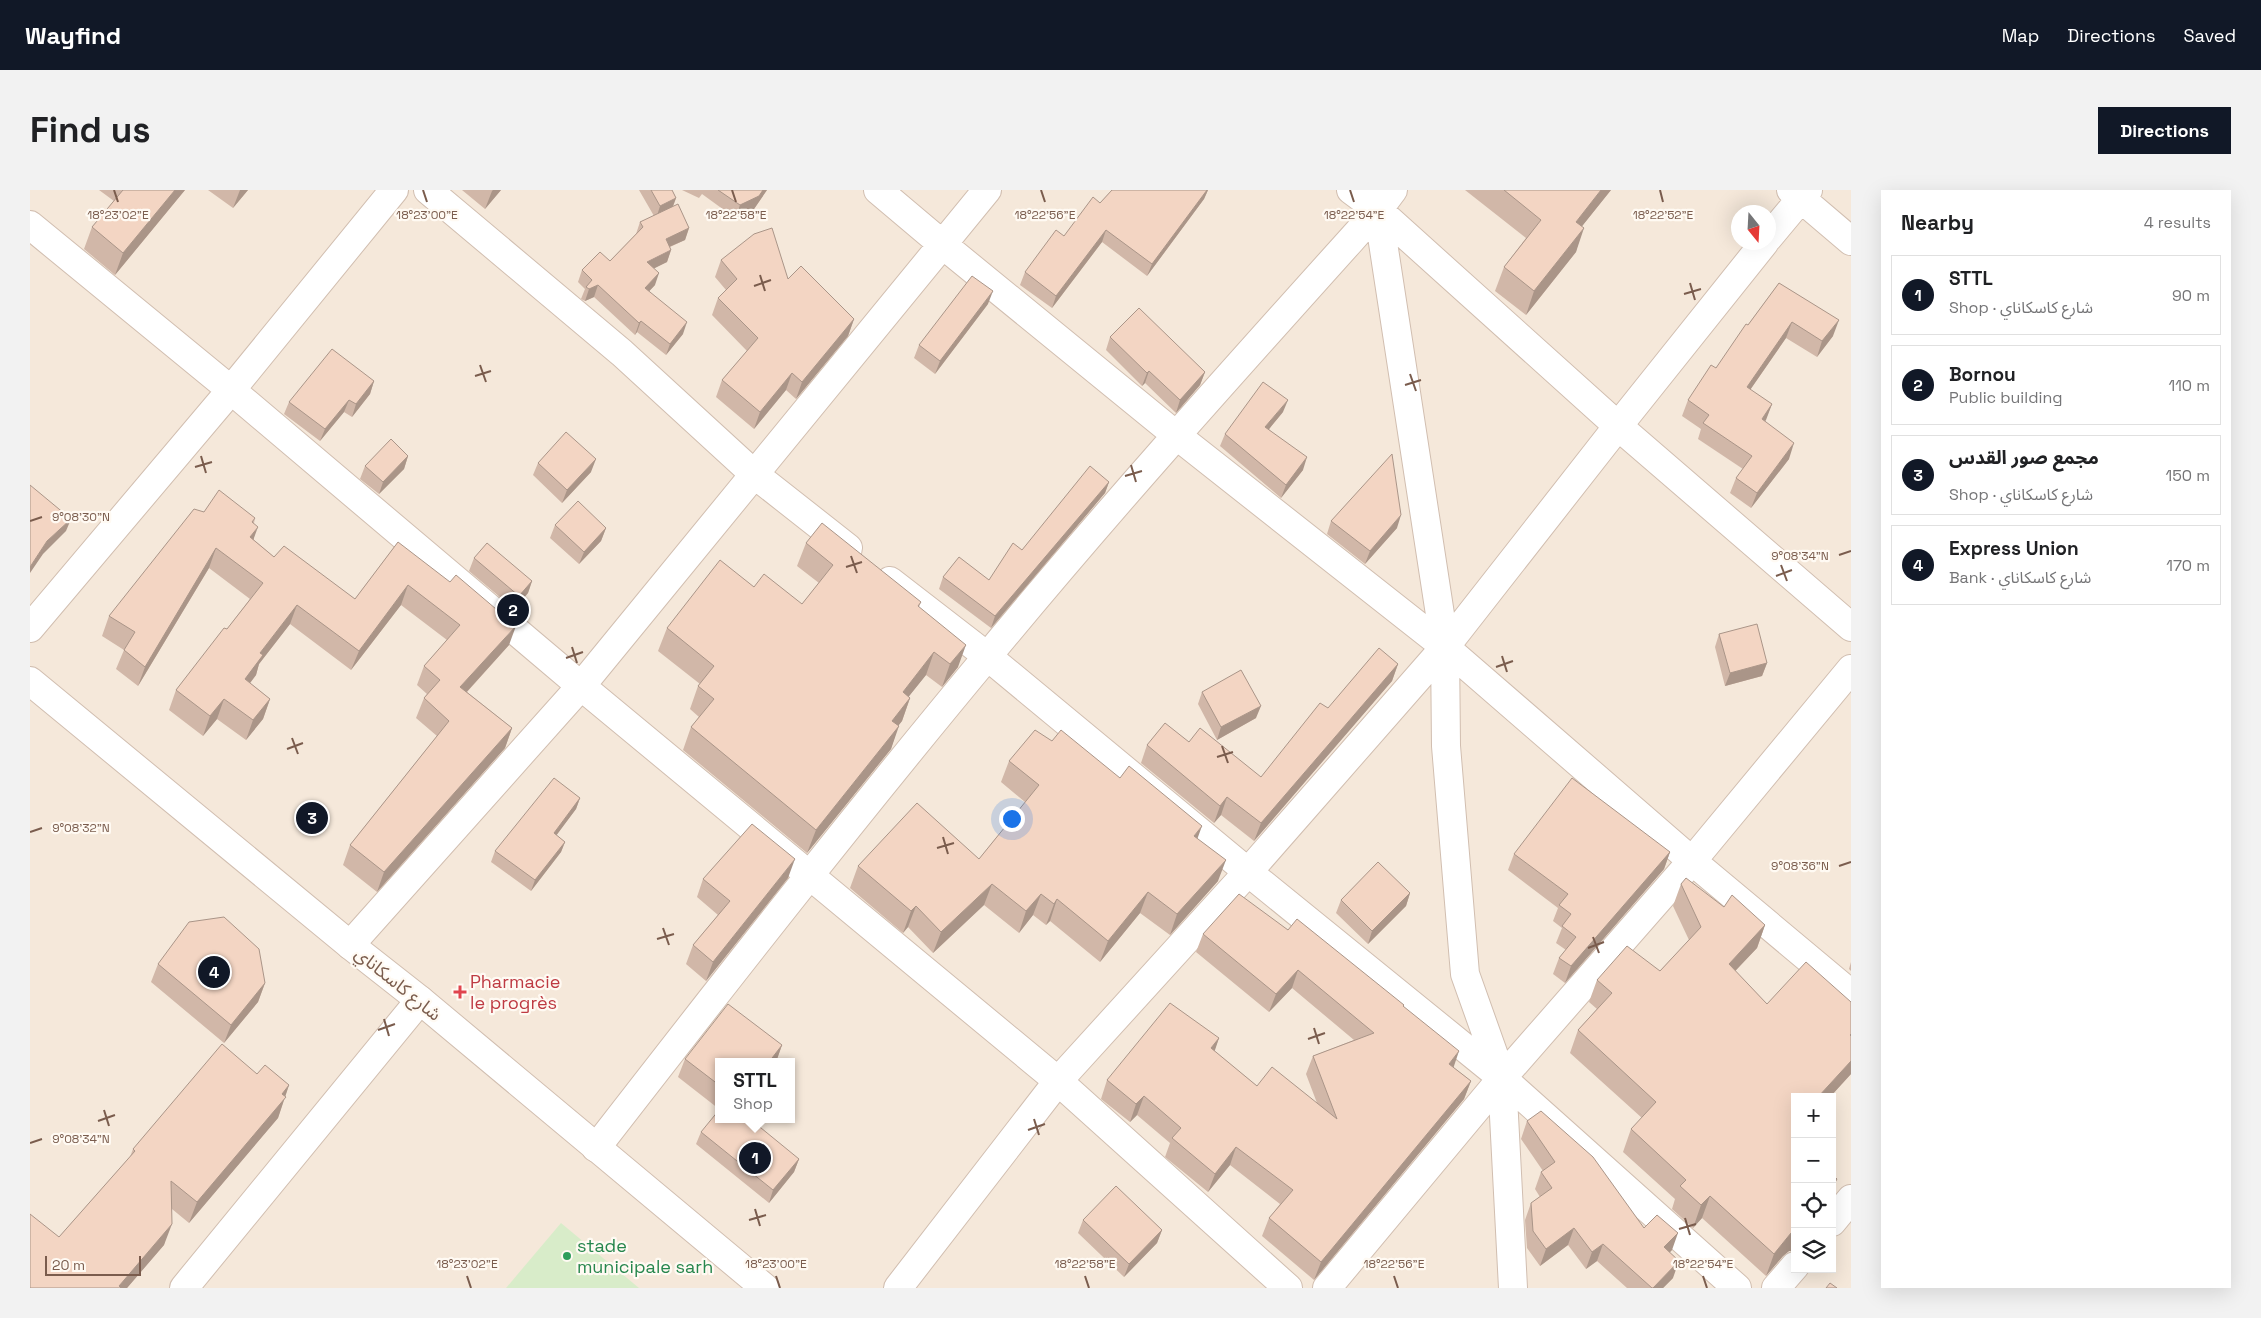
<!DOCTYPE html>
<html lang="en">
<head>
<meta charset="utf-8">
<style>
  body { margin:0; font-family:"Space Grotesk","Noto Sans Arabic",sans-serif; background:#f2f2f2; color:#202124 }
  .controls { position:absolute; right:15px; bottom:15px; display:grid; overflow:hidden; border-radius:0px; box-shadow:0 5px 20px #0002 }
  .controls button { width:45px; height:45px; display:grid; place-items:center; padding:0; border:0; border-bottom:1px solid #e0e0e0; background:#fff; color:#202124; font:25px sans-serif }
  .compass { position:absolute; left:1701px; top:15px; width:45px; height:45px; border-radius:50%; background:#fff; box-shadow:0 5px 20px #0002; rotate:162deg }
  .scale { position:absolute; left:15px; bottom:12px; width:96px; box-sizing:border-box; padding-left:5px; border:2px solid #7a5c4d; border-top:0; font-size:14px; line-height:18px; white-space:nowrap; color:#7a5c4d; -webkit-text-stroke:4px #fffaf3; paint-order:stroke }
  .you { position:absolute; left:981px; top:628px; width:18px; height:18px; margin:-12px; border:4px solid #fff; border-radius:50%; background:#1a73e8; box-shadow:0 0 0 8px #1a73e833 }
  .badge { display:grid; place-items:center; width:32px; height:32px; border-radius:50%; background:#111827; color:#fff; font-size:16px; font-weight:700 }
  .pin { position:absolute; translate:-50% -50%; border:2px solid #fff; box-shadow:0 1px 5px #0006 }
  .popup { position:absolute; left:685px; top:868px; width:80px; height:65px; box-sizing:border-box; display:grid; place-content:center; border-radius:0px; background:#fff; filter:drop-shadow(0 1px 4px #0005); font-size:16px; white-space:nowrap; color:#757577 }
  .popup b { font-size:19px; color:#202124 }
  .popup::after { content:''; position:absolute; left:50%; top:100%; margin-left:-10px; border:10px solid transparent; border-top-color:#fff }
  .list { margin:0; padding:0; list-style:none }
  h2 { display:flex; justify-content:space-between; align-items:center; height:65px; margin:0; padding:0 20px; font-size:21px }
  h2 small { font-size:16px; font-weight:400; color:#757577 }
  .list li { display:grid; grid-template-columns:32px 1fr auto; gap:15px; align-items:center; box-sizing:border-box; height:80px; margin:0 10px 10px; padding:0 10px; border:1px solid #e0e0e0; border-radius:0px }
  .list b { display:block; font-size:19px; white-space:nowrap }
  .list p { margin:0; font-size:16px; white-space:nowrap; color:#757577 }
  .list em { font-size:16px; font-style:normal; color:#757577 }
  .icon { flex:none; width:28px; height:28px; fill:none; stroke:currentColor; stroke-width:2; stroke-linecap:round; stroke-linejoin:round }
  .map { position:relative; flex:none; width:1821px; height:1098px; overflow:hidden; border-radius:0px }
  header { display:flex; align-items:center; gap:30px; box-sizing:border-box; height:70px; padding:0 25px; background:#111827; color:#fff }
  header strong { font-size:24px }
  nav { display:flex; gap:28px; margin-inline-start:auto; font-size:18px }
  .intro { display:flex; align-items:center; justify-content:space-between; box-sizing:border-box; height:120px; padding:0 30px }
  h1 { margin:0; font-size:35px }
  .button { padding:12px 22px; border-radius:0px; background:#111827; color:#fff; font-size:18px; font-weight:700 }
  main { display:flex; gap:30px; padding:0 30px }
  aside { flex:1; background:#fff; border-radius:0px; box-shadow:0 5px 20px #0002 }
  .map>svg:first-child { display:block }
  .residential { fill:#f5e8da; fill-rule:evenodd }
  .green { fill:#d8ecc9 }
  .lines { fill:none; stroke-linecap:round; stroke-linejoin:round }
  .minor-casing { stroke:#d1beb0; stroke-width:30 }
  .tertiary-casing { stroke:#d1beb0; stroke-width:30 }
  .minor { stroke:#fff; stroke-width:28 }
  .tertiary { stroke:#fff; stroke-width:28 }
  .wall { fill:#d1b7a8 }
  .shaded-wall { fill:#aa9588 }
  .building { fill:#f3d5c3; stroke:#aa9588 }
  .ticks { fill:none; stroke:#7a5c4d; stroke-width:2 }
  .health-dot { fill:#e0444e; stroke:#fffaf3; stroke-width:2 }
  .leisure-dot { fill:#2e9e5b; stroke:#fffaf3; stroke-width:2 }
  .labels { text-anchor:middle; stroke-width:4.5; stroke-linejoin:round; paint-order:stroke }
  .health-label { font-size:18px; fill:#be3a42; stroke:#fffaf3; text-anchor:start }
  .street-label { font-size:18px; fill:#7a5c4d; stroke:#fffaf3 }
  .leisure-label { font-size:18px; fill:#27864d; stroke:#fffaf3; text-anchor:start }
  .ticks-label { font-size:12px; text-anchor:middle; fill:#7a5c4d; stroke:#fffaf3; stroke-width:4.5; stroke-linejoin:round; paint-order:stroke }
</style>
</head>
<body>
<header>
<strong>Wayfind</strong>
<nav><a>Map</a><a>Directions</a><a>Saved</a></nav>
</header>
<div class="intro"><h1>Find us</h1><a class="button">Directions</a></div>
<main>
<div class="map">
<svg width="1821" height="1098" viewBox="0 0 1821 1098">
  <rect width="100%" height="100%" fill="#fdf6ec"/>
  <path class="residential" d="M0,0H1821V1098H0ZM1708,22H1738V52H1708ZM689,872H761V929H689ZM1765,907H1802V1079H1765Z"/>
  <path class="green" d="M531,1033L609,1098H476Z"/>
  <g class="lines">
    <defs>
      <path id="minor" d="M398,0L592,163L724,284L818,358
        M848,0L912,54L1146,245L1415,457L1662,671L1821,804
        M1321,0L1348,20L1588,236L1821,437
        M1761,0L1821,51
        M1349,7L1348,20L1415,457L1416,556L1435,784L1472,888L1483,1098
        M0,35L201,200L551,496L1028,891L1258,1098
        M1738,48L1778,0
        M860,391L957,466L1218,682L1472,888L1707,1098
        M0,438L201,200L364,0
        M320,755L551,496L957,0
        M566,958C694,793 822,629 956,468C1082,315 1215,168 1348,20L1363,0
        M1802,1032L1821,1009
        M154,1098L390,810
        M868,1098L1028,891L1218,682L1415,457L1588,236L1735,52
        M1297,1098L1472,888L1662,671L1821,479
        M1746,1098L1765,1076"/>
      <path id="tertiary" d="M0,491L320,755L390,810L735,1098"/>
    </defs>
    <use href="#minor" class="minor-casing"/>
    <use href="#tertiary" class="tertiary-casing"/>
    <use href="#minor" class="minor"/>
    <use href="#tertiary" class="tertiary"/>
  </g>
  <path class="wall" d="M69,0H155L85,85L54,59L62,37L84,11Z
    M178,0H218L203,18Z
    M432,0H471L455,19Z
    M609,0H642L646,8L643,17L659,38L655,50L640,57L641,60L637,72L624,78L625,95L619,101L653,144L636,165L607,142L605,145L564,107L555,111L551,109L555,99L548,92L552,80L580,71L606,44L610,32L624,26Z
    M652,0H737L724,19L705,28L672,4L669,8Z
    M1082,0H1178L1174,9L1117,86L1072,52L1022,118L990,95L995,82L1070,13Z
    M1435,0H1581L1552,36L1546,62L1496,125L1465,101L1474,77L1496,48Z
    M691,70L758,89L824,129L818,146L766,209L756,200L724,239L686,207L692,190L717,161L682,125L688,108L696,100L685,87Z
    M1749,93L1803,146L1787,167L1756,148L1720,200L1742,214L1735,231L1759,269L1721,318L1700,303L1706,288L1713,279L1668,249L1671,239L1652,226L1658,210L1686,178Z
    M958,114L905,184L884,168L889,155Z
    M1080,147L1175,182L1170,195L1146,223L1115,193L1112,196L1076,160Z
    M344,191L340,204L322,227L314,222L290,251L254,224L259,212Z
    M1253,222L1239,239L1273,280L1251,308L1190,256L1195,244Z
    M378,266L374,279L349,304L330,289L335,276Z
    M508,273L561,282L532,313L503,285Z
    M1079,292L1075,303L961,438L909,399L913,387L959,390L992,360Z
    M174,322L225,328L224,333V350L244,367L325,409L368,352L479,455L437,502L482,538L475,558L347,702L313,675L320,655L407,546L386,528L394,508L397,504L387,495L394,476L417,450L371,415L321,480L260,434L229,474L226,485L220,493L240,509L233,529L216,550L187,529L173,546L139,520L146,500L197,439L220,409L179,378L108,496L86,479L94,460L72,446L79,426Z
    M1301,331L1367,338L1335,374L1297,344Z
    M525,335L576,338L571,351L549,374L520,348Z
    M776,353L891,412L889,417L928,477L912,497L896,485L878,507L880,508L872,531L868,536L861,559L777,663L653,560L661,537L669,527L660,519L668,496L670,494L628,461L637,438L724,397L772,414L789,393L767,376Z
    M444,368L502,391L498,403L484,419L439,381Z
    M1689,444L1737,473L1732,486L1695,496L1685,457Z
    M1368,474L1362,491L1224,651L1191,625L1184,633L1111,573L1117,555L1159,552L1231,587L1298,518Z
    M1172,502L1226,528L1187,550L1168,514Z
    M1022,551L1090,588L1167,649L1188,691L1140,745L1110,723L1070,772L1020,731L1016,735L1003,725L989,743L954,715L903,763L878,737L873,743L820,698L828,676L949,669L995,612L971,592L979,571Z
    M550,608L546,619L526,645L535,652L531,662L501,701L461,672L465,661Z
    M1640,662L1634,679L1535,793L1523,784L1529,768L1536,760L1526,753L1532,738L1523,731L1528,718L1478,680L1484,664Z
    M758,688L676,791L656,774L663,755L688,725L667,707L673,689Z
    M1651,694L1694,717L1735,735L1727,758L1705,781L1737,814L1821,812V884L1800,907H1765L1759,1061L1753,1066L1736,1086L1672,1028L1663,1038L1642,1019L1645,1009L1593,962L1601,939L1612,928L1540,863L1548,840L1567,819L1559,812L1567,790L1630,781L1659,750L1643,716Z
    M1380,703L1376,716L1338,754L1306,723L1311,710Z
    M1258,740L1374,815V817L1423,877L1441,891L1434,909L1284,1090L1232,1046L1239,1028L1250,1014L1200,975L1178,1002L1135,967L1140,953L1107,925L1100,932L1071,909L1077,890L1189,848L1184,861L1227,896L1287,913L1276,884L1283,866L1324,850L1262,798L1239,822L1166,762L1173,744Z
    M1821,772V781L1819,779Z
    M128,774L235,793L228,812L194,853L121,792Z
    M752,855L746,872H689V919L648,887L655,869Z
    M227,884L259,895L248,928L159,1033L142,1019L134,1055L97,1098H0L29,1047L100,967L103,959Z
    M1497,931L1614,1038L1642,1060L1640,1062L1643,1088L1633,1098H1597L1567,1071L1556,1079L1538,1055L1510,1076L1497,1058L1495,1030L1501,1013L1510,1007L1505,999L1511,982L1513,981L1491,949Z
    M671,942L769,969L764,982L739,1013L666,954Z
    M1053,1030L1132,1040L1127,1053L1094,1087L1048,1043Z"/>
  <path class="shaded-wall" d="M145,0H155L85,85L93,63Z
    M210,0H218L203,18Z
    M463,0H471L455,19L462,1Z
    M733,0H737L724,19L705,28L710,15Z
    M1177,0H1178L1174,9L1117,86L1122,74Z
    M1571,0H1581L1537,55L1546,32Z
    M646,8L641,21L626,29L630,16Z
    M659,38L655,50L632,60L636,49Z
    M1554,38L1546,62L1496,125L1504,101Z
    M1076,40L1072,52L1022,118L1026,106Z
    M641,60L637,72L613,84L617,72Z
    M629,83L625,95L611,110L615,98Z
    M568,95L564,107L555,111L559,99Z
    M963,101L958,114L905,184L910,171Z
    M824,129L818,146L766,209L772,192Z
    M1809,130L1803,146L1787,167L1792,151Z
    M611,131L607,142L605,145L609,133Z
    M657,132L653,144L636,165L640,154Z
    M1762,132L1756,148L1711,213L1717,197Z
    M1119,181L1115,193L1112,196L1117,183Z
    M1175,182L1170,195L1146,223L1150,210Z
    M762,183L756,200L724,239L730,222Z
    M344,191L340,204L322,227L326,214Z
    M319,210L314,222L290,251L295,239Z
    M1258,210L1253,222L1230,250L1235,237Z
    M1742,214L1736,230L1726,244L1732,229Z
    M1764,253L1759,269L1721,318L1727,303Z
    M378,266L374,279L349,304L353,292Z
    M1277,267L1273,280L1251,308L1256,295Z
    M566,269L561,282L532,313L537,300Z
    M1079,292L1075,303L961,438L965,426Z
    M1371,325L1367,338L1335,374L1340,361Z
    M41,329L36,341L13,364L0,383V377L17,351Z
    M228,337L221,356L220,347Z
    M576,338L571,351L549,374L554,362Z
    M186,358L179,378L108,496L115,477Z
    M502,391L498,403L484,419L489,406Z
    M378,395L371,415L321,480L329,461Z
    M267,415L260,434L229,474L226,485L208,509L215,489L230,463Z
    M486,436L479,455L423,517L430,497Z
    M936,455L928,477L912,497L920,474Z
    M904,462L896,485L864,525L873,502Z
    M1737,473L1732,486L1695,496L1700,483Z
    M1368,474L1362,491L1224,651L1231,633Z
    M880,508L872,531L854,554L862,531Z
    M194,509L187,529L173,546L180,526Z
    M240,509L233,529L216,550L223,530Z
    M1231,516L1226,528L1187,550L1191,537Z
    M869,536L861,559L777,663L786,640Z
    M482,538L475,558L347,702L354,682Z
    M1197,607L1191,625L1184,633L1190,616Z
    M550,608L546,619L520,654L524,643Z
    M1172,636L1164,658V646Z
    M535,652L531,662L501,701L505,690Z
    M1640,662L1634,679L1535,793L1541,776Z
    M765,669L758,688L676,791L683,772Z
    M1196,670L1188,691L1140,745L1147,724Z
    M962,694L954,715L903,763L911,742Z
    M1118,702L1110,723L1070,772L1078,751Z
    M1380,703L1376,716L1338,754L1342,741Z
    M1011,704L1003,725L989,743L996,721Z
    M1027,709L1020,731L1016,735L1024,714Z
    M886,716L878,737L873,743L881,721Z
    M1735,735L1727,758L1691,796L1699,774Z
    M1268,780L1262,798L1239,822L1246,804Z
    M235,793L228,812L194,853L201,835Z
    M1189,848L1183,866L1181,858Z
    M752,855L746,872H739Z
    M1429,861L1423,879L1419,874Z
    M1821,871V884L1800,907H1788Z
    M1441,891L1434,909L1284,1090L1291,1072Z
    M259,895L248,928L159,1033L167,1012Z
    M1114,906L1107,925L1100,932L1106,914Z
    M1206,957L1200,975L1178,1002L1185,984Z
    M769,969L764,982L739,1013L743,1000Z
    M1807,989L1802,1002V996Z
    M1680,1006L1672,1028L1663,1038L1671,1015Z
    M142,1034L134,1055L97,1098H88L89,1096Z
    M1544,1038L1538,1055L1510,1076L1516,1059Z
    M1132,1040L1127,1053L1094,1087L1099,1074Z
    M1765,1041V1061H1759L1753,1066L1736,1086L1744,1064L1761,1043Z
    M1648,1043L1642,1060L1628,1074L1634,1057Z
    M1573,1054L1567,1071L1556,1079L1562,1062Z
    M1649,1071L1643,1088L1633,1098H1623Z"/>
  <path class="building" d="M93,0H145L93,63L62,37Z
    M621,0H642L646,8L630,16Z
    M688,0H733L729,6L710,15Z
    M1082,0H1177L1122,74L1076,40L1026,106L995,82L1026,40L1034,46L1063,7L1070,13Z
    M1474,0H1571L1546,32L1554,38L1504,101L1474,77L1511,30Z
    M648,14L659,38L636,49L641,60L617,72L629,83L615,98L657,132L640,154L611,131L609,133L568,95L559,99L556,97L562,90L552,80L570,62L580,71L613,37L610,32Z
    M742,38L758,89L771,76L824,129L772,192L762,183L730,222L692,190L728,148L688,108L707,89L691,70L724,44Z
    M942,86L963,101L910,171L889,155Z
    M1749,93L1809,130L1792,151L1762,132L1717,197L1742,214L1732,229L1764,253L1727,303L1706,288L1722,266L1673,233L1679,225L1658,210L1681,175L1686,178L1716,134L1718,135Z
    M1109,118L1175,182L1150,210L1119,181L1117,183L1080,147Z
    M302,159L344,191L326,214L319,210L295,239L259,212Z
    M1233,192L1258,210L1235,237L1277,267L1256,295L1195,244Z
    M536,242L566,269L537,300L508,273Z
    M361,249L378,266L353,292L335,276Z
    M1362,264L1371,325L1340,361L1301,331Z
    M1060,276L1079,292L965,426L913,387L929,367L959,390L983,353L992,360Z
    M0,295L41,329L17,351L0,377Z
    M189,300L225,328L222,332L228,337L220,347L244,367L254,356L325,409L368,352L420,392L426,385L486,436L430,497L482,538L354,682L320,655L419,531L394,508L410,490L394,476L430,435L378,395L329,461L267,415L230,463L233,465L215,489L240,509L223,530L194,509L180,526L146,500L194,438L197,439L233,393L186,358L115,477L94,460L105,442L79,426L164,319L174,322Z
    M548,311L576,338L554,362L525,335Z
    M792,333L891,412L888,416L936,455L920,474L904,462L873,502L880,508L862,531L869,536L786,640L661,537L684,509L668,496L684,476L637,438L690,370L724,397L734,384L772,414L803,375L776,353Z
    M457,353L502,391L489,406L444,368Z
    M1727,434L1737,473L1700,483L1689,444Z
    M1349,458L1368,474L1231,633L1197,607L1190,616L1117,555L1135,533L1159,552L1170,538L1231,587L1290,513L1298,518Z
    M1211,480L1231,516L1191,537L1172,502Z
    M1005,540L1022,551L1031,540L1090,588L1099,576L1172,636L1164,646L1196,670L1147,724L1118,702L1078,751L1027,709L1024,714L1011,704L996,721L962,694L911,742L886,716L881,721L828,676L887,613L949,669L1009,595L979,571Z
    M524,588L550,608L524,643L535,652L505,690L465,661Z
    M1542,588L1640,662L1541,776L1529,768L1546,747L1532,736L1541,724L1529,715L1538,704L1484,664Z
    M722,634L765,669L683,772L663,755L700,711L673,689Z
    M1348,672L1380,703L1342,741L1311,710Z
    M1656,688L1694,717L1702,705L1735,735L1699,774L1737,814L1776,772L1821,812V844L1820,845L1821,846V871L1788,907H1765V1041L1761,1043L1744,1064L1680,1006L1671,1015L1650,996L1656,990L1601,939L1626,912L1548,840L1582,803L1567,790L1597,756L1630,781L1671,737L1651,694Z
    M1209,704L1258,740L1267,729L1374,815L1373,816L1429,861L1419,874L1441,891L1291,1072L1239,1028L1263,1000L1206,957L1185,984L1142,948L1151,938L1114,906L1106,914L1077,890L1140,813L1189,848L1181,858L1227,896L1242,877L1307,929L1283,866L1344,843L1268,780L1246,804L1173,744Z
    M194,727L229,759L235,793L201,835L128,774L159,732Z
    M698,814L752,855L739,872H689V895L655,869Z
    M192,854L227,884L235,875L259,895L252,904L256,907L167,1012L141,991L142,1034L89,1096L91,1098H0V1024L29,1047L105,961L103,959Z
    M689,920V929H720L769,969L743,1000L671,942Z
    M1511,921L1563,967L1614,1038L1627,1025L1648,1043L1634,1057L1649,1071L1623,1098H1622L1573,1054L1562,1062L1544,1038L1516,1059L1503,1041L1501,1013L1522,998L1511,982L1525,972L1497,931Z
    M1802,984L1807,989L1802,996Z
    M1086,996L1132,1040L1099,1074L1053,1030Z
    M1800,1093L1807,1098H1796Z"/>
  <path class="ticks" d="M84,0L88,12M393,0L397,12M702,0L706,12M1011,0L1015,12M1320,0L1324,12M1630,0L1633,12M730,85L735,101M1660,93L1665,110M724,96L741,90M1654,104L1671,99M450,175L456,192M1380,184L1386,201M445,186L461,181M1375,195L1391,190M171,266L176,283M1101,275L1106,292M165,277L182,272M1095,286L1112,281M0,331L12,327M1809,365L1821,361M821,366L827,383M1751,375L1757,391M816,377L832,372M1746,386L1762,380M542,457L547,473M1472,466L1477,482M536,468L553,462M1466,477L1483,471M262,548L268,564M1192,556L1198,573M257,559L273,553M1187,567L1203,562M0,642L12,638M913,647L918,664M907,658L924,653M1809,676L1821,672M633,738L639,755M1563,747L1569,763M627,749L644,744M1558,758L1574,752M354,829L359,846M1284,838L1289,854M348,840L365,834M1278,849L1295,843M74,920L79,936M1004,929L1009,945M68,931L85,925M998,940L1015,934M0,953L12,949M725,1019L730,1036M1655,1028L1660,1045M719,1030L736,1025M1649,1039L1666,1034M437,1086L441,1098M746,1086L750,1098M1055,1086L1059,1098M1364,1086L1368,1098M1673,1086L1677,1098"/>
  <path class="health-dot" d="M427.5 794.5h5v5h5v5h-5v5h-5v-5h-5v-5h5z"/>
  <circle class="leisure-dot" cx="537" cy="1066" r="5"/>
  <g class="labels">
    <g class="health-label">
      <text x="440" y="798">Pharmacie<tspan x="440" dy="21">le progrès</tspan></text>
    </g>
    <g class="street-label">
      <text transform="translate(368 794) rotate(39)" y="6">شارع كاسكاناي</text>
    </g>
    <g class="leisure-label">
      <text x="547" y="1062">stade<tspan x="547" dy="21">municipale sarh</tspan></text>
    </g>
  </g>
  <g class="ticks-label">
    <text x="88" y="29">18°23'02"E</text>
    <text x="397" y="29">18°23'00"E</text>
    <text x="706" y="29">18°22'58"E</text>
    <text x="1015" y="29">18°22'56"E</text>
    <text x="1324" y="29">18°22'54"E</text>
    <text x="1633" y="29">18°22'52"E</text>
    <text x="51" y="331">9°08'30"N</text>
    <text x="1770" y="370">9°08'34"N</text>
    <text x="51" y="642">9°08'32"N</text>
    <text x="1770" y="680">9°08'36"N</text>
    <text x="51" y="953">9°08'34"N</text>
    <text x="437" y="1078">18°23'02"E</text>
    <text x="746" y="1078">18°23'00"E</text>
    <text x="1055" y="1078">18°22'58"E</text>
    <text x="1364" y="1078">18°22'56"E</text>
    <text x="1673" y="1078">18°22'54"E</text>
  </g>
</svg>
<div class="controls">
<button>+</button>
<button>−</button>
<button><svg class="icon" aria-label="locate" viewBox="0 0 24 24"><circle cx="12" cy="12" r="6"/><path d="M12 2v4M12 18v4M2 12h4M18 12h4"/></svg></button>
<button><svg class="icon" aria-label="layers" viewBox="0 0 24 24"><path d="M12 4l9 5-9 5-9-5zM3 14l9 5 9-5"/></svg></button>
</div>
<svg class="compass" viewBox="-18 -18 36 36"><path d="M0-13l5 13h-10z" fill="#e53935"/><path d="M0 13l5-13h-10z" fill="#757577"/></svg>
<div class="scale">20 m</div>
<div class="you"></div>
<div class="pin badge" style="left:725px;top:968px">1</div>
<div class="popup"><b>STTL</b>Shop</div>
<div class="pin badge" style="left:483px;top:420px">2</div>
<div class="pin badge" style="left:282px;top:628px">3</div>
<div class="pin badge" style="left:184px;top:782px">4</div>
</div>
<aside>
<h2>Nearby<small>4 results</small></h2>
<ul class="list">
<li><span class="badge">1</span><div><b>STTL</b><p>Shop · شارع كاسكاناي</p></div><em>90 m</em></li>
<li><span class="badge">2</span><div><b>Bornou</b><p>Public building</p></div><em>110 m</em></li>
<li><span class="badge">3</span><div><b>مجمع صور القدس</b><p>Shop · شارع كاسكاناي</p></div><em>150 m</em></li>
<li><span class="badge">4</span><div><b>Express Union</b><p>Bank · شارع كاسكاناي</p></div><em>170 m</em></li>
</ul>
</aside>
</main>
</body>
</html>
